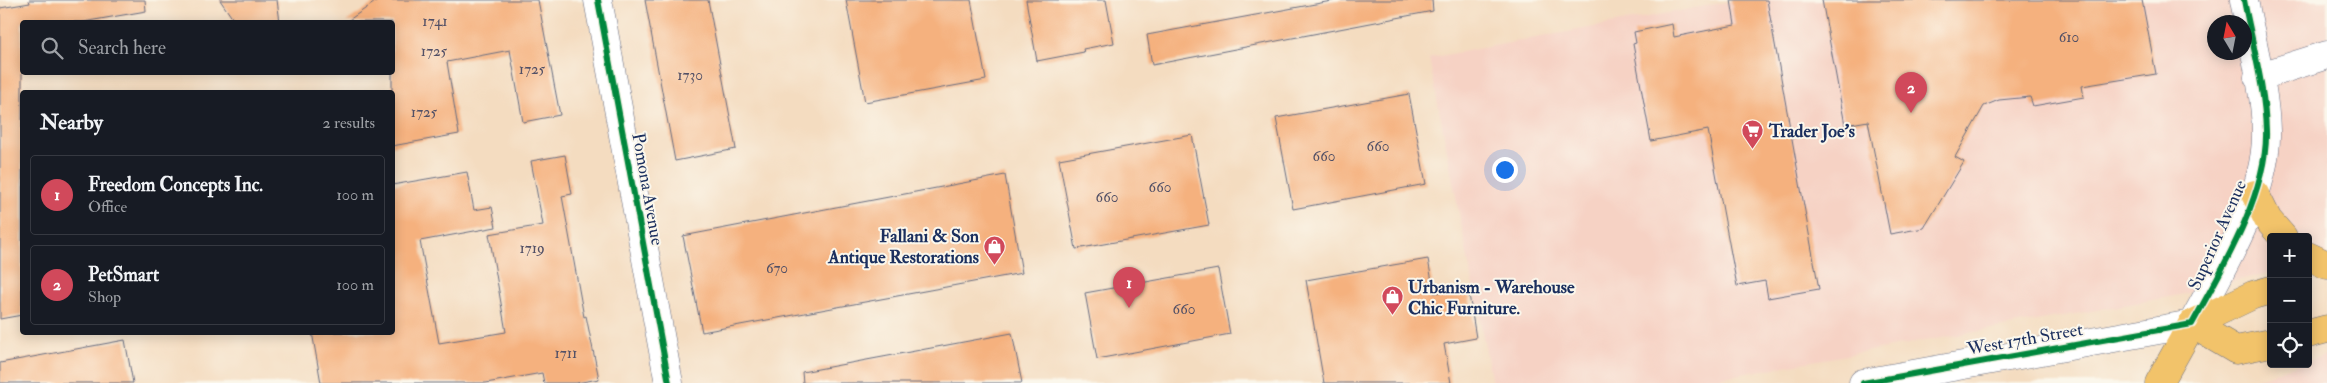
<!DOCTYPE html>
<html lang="en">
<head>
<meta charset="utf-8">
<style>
  body { margin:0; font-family:"IM FELL Double Pica",serif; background:#20242c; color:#f1f3f6 }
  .controls { position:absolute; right:15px; bottom:15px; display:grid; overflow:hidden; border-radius:5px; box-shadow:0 2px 12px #0003 }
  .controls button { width:45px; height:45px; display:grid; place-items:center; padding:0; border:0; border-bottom:1px solid #363941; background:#171b24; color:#f1f3f6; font:25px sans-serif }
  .compass { position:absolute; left:2207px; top:15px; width:45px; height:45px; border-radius:50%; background:#171b24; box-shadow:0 2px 12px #0003; rotate:350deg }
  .you { position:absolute; left:1504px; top:169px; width:18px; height:18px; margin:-12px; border:4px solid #fff; border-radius:50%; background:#1a73e8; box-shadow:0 0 0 8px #1a73e833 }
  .badge { display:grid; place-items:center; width:32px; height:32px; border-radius:50%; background:#d1495b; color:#fff; font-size:16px; font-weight:700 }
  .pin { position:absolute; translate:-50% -41px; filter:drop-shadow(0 1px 2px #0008) }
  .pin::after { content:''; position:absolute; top:26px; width:18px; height:15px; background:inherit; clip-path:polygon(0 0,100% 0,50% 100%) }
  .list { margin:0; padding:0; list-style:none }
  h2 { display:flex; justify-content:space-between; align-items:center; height:65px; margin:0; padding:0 20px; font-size:21px }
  h2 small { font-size:16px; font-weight:400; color:#9ea1a6 }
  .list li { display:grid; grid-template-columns:32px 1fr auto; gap:15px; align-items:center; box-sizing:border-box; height:80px; margin:0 10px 10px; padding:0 10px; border:1px solid #363941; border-radius:5px }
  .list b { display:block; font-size:19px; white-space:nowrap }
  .list p { margin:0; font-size:16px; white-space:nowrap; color:#9ea1a6 }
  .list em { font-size:16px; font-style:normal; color:#9ea1a6 }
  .icon { flex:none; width:28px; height:28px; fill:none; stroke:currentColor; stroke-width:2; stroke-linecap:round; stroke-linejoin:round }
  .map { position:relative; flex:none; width:2327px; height:383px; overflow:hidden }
  .search { position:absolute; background:#171b24; box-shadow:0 2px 12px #0003; left:20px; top:20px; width:375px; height:55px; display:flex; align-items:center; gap:12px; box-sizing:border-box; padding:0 18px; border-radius:5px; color:#9ea1a6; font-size:19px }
  .panel { position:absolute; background:#171b24; box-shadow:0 2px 12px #0003; left:20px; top:90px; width:375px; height:245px; border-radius:5px }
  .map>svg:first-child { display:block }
  .built { fill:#f6d2c4; fill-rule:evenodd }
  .building { fill:#f5b17e }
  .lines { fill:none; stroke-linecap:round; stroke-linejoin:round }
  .minor-casing { stroke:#676c80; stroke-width:29 }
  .major-casing { stroke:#676c80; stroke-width:29 }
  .minor { stroke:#fff; stroke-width:28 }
  .major { stroke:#f2c36a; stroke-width:28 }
  .cycleway-casing { stroke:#fbf7ec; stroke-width:9 }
  .cycleway { stroke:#00873e; stroke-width:6 }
  .labels { text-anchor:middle; stroke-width:4; stroke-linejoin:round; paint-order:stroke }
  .number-label { font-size:15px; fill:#525066 }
  .poi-label { font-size:18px; font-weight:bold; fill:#1b2f5e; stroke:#fbf7ec; text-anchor:start }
  .street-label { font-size:18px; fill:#1b2f5e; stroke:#fbf7ec }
</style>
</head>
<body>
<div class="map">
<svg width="2327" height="383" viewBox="0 0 2327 383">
  <rect width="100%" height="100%" fill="#fbf7ec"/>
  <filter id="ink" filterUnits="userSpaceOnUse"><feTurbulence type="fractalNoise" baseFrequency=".02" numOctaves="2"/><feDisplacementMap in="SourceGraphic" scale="10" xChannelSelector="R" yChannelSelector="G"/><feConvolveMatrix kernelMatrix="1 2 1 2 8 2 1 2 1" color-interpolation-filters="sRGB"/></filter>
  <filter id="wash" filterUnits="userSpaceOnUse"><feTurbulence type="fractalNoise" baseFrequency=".0096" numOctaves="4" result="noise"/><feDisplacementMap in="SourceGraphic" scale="20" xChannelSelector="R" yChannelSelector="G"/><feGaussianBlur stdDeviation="1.12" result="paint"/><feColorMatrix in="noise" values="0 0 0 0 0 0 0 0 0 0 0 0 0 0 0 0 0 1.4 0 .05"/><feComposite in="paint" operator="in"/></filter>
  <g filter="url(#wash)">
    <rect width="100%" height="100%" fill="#f4dcc0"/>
    <path class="built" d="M1738,0H2327V259L2308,263V237H2271V272L2180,295L1691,383H1492L1429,58ZM2214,22H2244V52H2214Z
      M2327,355V383H2246L2299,364H2308V361Z"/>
    <g id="blocks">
      <path class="building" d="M29,0H145L146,11L83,22H22V315L0,319V8L30,3Z
        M220,0H277L280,22H235Z
        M378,0H538L560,115L523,122L510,50L447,62L459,134L392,146V22H346Z
        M645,0H708L736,149L675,161Z
        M846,0H971L986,80L865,102Z
        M1026,0H1106L1114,43L1083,49L1084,52L1037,61Z
        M1337,0H1432L1433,11L1152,65L1147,35Z
        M1731,0H1767L1819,289L1768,298L1765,281L1737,286L1708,130L1651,141L1633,44L1636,43L1634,32L1672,24L1674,37L1735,25Z
        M1822,0H2142L2156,74L2082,86L2084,97L2033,106L2030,97L1999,100L1984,106L1955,157L1964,162L1924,228L1890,234L1868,121L1845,125Z
        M1409,94L1426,184L1293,209L1276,118Z
        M1192,135L1209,225L1076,249L1059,159Z
        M565,155L572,194L562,196L584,317L586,316L599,379L576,383H544L542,373L486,383H321L312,332H392V185L467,172L474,210L492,207L496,227L420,241L439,343L506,332L489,234L543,225L531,161Z
        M1005,175L1022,273L702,332L683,236Z
        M1428,259L1434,293L1468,288L1476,338L1444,344L1451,383H1324L1306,280Z
        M1218,269L1230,334L1097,359L1085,293Z
        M1012,333L1022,383H803L802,372Z
        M125,340L133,383H0V363Z"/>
    </g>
  </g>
  <g filter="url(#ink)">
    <use href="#blocks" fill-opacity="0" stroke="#676c80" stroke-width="1"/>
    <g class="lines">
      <defs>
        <path id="minor" d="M598,0L669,383
          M2258,77L2327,55
          M1863,383L2192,324C2221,271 2268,193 2266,131C2265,88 2252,43 2244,0"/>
        <path id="major" d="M2255,194L2268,220L2283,237
          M2308,256L2327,265
          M2192,324L2236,350L2271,343
          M2192,324L2253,295L2271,290
          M2308,334L2327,329
          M2159,383L2192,324"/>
      </defs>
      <use href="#minor" class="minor-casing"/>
      <use href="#major" class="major-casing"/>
      <use href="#minor" class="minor"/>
      <use href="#major" class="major"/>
      <defs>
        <path id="cycleway" d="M598,0L669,383
          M1863,383L2192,324C2221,271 2268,193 2266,131C2265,88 2252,43 2244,0"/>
      </defs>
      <use href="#cycleway" class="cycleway-casing"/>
      <use href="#cycleway" class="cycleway"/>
    </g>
  </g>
  <defs>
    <symbol id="supermarket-pin" viewBox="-11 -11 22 30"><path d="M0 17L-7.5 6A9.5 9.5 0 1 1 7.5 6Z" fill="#d1495b" stroke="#fbf7ec"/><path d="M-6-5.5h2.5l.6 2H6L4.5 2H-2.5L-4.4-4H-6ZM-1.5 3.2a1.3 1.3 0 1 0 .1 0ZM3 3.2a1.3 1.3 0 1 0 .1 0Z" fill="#fff"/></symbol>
    <symbol id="shop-pin" viewBox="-11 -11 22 30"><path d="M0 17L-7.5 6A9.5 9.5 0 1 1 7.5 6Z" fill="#d1495b" stroke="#fbf7ec"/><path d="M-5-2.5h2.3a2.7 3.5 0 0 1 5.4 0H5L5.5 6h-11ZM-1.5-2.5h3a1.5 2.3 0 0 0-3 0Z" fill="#fff"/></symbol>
  </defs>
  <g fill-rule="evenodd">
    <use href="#supermarket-pin" x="1740" y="118" width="25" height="34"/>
    <use href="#shop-pin" x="982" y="234" width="25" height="34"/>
    <use href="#shop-pin" x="1380" y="284" width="25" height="34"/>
  </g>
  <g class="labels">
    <g class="number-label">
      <text x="435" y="26">1741</text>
      <text x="2069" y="42">610</text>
      <text x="434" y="56">1725</text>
      <text x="532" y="74">1725</text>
      <text x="690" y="80">1730</text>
      <text x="424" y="117">1725</text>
      <text x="1378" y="151">660</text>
      <text x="1324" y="161">660</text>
      <text x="1160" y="192">660</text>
      <text x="1107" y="202">660</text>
      <text x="532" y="253">1719</text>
      <text x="777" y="273">670</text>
      <text x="1184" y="314">660</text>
      <text x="566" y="358">1711</text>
    </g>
    <g class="poi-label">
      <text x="1769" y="137">Trader Joe's</text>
      <text x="979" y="242" text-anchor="end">Fallani &amp; Son<tspan x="979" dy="21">Antique Restorations</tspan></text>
      <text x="1408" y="293">Urbanism - Warehouse<tspan x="1408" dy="21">Chic Furniture.</tspan></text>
    </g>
    <g class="street-label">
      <text transform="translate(648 189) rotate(80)" y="6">Pomona Avenue</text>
      <text transform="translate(2217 235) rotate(-66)" y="6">Superior Avenue</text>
      <text transform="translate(2025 339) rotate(-10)" y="6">West 17th Street</text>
    </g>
  </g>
</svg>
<div class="controls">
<button>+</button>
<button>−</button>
<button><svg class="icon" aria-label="locate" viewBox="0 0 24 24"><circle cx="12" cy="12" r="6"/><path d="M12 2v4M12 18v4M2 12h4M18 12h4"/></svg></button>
</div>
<svg class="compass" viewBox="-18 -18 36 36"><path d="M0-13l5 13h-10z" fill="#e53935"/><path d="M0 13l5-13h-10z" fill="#9ea1a6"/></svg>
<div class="you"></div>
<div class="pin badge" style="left:1129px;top:308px">1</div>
<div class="pin badge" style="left:1911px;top:113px">2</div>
<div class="search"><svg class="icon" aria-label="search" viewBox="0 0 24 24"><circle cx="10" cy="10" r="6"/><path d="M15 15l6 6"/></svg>Search here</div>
<section class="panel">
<h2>Nearby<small>2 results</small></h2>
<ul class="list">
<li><span class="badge">1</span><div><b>Freedom Concepts Inc.</b><p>Office</p></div><em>100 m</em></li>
<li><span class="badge">2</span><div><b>PetSmart</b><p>Shop</p></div><em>100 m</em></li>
</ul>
</section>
</div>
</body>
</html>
